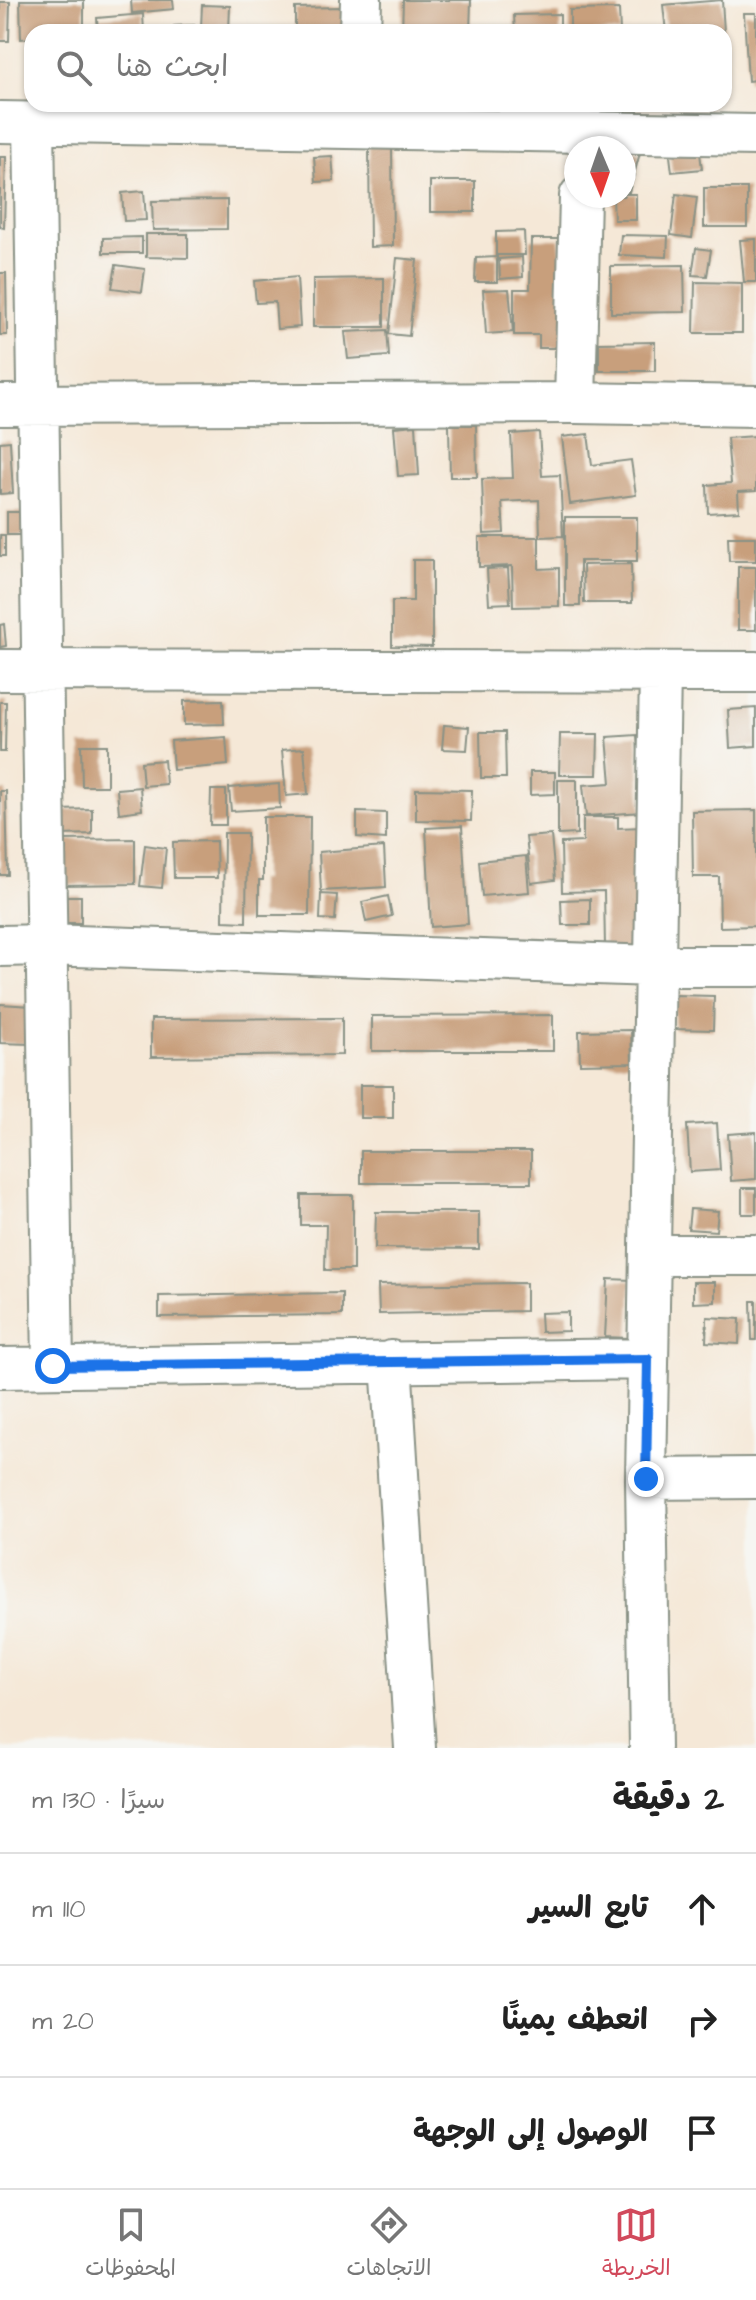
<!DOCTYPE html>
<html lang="ar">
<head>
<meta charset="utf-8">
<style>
  body { margin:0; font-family:"Architects Daughter","Playpen Sans Arabic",sans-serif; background:#f2f2f2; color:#222; direction:rtl }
  .compass { position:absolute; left:564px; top:136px; width:72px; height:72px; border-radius:50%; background:#fff; box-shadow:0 2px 6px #0004; rotate:178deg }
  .stop { position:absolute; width:24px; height:24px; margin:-18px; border:6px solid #1a73e8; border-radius:50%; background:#fff }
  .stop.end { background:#1a73e8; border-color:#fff; box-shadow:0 2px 8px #0008 }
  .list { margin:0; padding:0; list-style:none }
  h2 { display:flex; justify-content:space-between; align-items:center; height:104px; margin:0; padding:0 32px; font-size:34px }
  h2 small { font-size:26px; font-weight:400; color:#767676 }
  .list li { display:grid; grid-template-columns:52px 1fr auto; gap:24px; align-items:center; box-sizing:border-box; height:112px; padding:0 32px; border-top:2px solid #e0e0e0 }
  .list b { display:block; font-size:30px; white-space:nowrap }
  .list em { font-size:26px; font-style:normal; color:#767676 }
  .icon { flex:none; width:44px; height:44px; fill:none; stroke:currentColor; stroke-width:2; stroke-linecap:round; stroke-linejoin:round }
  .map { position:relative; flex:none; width:756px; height:1748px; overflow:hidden; direction:ltr }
  .search { position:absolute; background:#fff; box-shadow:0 2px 6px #0004; left:24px; right:24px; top:24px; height:88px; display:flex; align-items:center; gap:20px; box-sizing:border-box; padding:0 28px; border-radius:24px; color:#767676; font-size:30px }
  .sheet { height:440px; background:#fff }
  nav { display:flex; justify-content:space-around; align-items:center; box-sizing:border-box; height:112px; border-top:2px solid #e0e0e0; background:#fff; font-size:22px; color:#767676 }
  nav a { display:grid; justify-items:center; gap:4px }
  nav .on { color:#d1495b }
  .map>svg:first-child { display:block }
  .building { fill:#c89f7c }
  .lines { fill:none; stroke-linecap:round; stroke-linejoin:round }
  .street-casing { stroke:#8a9286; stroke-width:44 }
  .street { stroke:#fff; stroke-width:40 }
  .route { stroke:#1a73e8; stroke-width:10 }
</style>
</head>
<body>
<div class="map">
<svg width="756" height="1748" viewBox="0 0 756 1748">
  <rect width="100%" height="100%" fill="#f6f6f2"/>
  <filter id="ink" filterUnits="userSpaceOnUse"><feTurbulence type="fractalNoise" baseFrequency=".0125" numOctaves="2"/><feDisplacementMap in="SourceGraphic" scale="16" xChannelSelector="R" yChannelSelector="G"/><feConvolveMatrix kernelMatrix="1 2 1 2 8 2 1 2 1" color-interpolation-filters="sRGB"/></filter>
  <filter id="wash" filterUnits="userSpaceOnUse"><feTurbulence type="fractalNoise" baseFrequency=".006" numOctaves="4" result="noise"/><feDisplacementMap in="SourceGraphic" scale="32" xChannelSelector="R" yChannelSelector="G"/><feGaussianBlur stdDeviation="1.8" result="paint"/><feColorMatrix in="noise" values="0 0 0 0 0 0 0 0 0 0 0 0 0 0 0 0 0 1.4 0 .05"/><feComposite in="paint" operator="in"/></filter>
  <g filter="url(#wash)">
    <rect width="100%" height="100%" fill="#f5e8d7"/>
    <g id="blocks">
      <path class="building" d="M20,0H84V32H32V38L21,39Z
        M131,0H173L174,9L132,13Z
        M403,0H471L470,32H402Z
        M722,0L724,32H666L663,5Z
        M0,2H10L9,41H0Z
        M202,5L230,6L229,31L201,29Z
        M343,7V32H295V8Z
        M619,9L620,32H570V10Z
        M744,13H756V80L748,81Z
        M143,14L144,32H98L97,18Z
        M560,14V32H515L514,15Z
        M194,25L195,32H174V26Z
        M392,145L393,246L370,247L369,146Z
        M699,145L702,169L672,172L669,148Z
        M624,149L640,153L629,192L624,191Z
        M332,156L334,181L316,182L314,157Z
        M0,157H6L4,228L0,227Z
        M430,181H475V212H430Z
        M704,188H747V227H704Z
        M144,191L146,220L124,221L122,193Z
        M624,194H636V220H614L613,196H624Z
        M676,194L697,197L692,238L671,235Z
        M227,200V229L153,230L152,201Z
        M524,231L525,255H496V232Z
        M146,234H188V258L146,257Z
        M621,235L668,236L667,257L619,255Z
        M142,237V253H103V238Z
        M531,239H559L575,348H539V335H514V289H530Z
        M756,239V282H744L740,240Z
        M696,248L711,250L707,276L692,275Z
        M497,257V282H475L476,258Z
        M522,257L523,277L500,279L499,259Z
        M397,258L417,260L409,336L389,334Z
        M116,265L145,269L142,292L112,288Z
        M684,265L685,312L611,313V266Z
        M0,273H6L7,335H0Z
        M297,277L300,327L277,329L275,302L256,303L254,281Z
        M384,278V327H313V279Z
        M695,282L742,283V333H694Z
        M509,289L513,332L486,334L483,290Z
        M387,330L389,356L348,359L345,332Z
        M655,342V371H599V343Z
        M416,425L419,475L398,476L394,427Z
        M449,425H476L477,477H450Z
        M539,432L542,476L560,475L563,536L540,537L539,500L502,502L504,533L484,534L482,479L513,478L511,434Z
        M588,434L592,465L631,460L636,495L570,504L562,437Z
        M756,436V491L738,492L739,511L708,513L707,485L731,483L727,438Z
        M10,441L13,493L0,494V442Z
        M7,512H32L33,535H7Z
        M565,517H637V561H580V606H565Z
        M0,535H5V556H0Z
        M479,537H539V569L559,568V606L513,607L512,566L479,567Z
        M728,537H756V561H729Z
        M413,560H432V647L392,646V601H413Z
        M631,564L632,603H584L583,565Z
        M738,567H756V630H738Z
        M508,568L510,603L489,604L487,569Z
        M4,624L6,646L0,647V625Z
        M223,700L224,724L184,725V701Z
        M0,702H6L5,752H0Z
        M756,708V746L730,748L728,710Z
        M444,725L469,727L467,750L442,749Z
        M480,732H505L506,778H481Z
        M560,734H598L597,775H559Z
        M637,735L642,812L586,816L583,785L611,783L607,737Z
        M226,737L228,765L173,770L171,741Z
        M81,745H107V786H82Z
        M304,748L308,794L286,796L282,750Z
        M164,760L166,784L143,786L141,762Z
        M530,772H555V794L530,795Z
        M558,780H577V834L558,835Z
        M279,784L280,808L231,811L229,788Z
        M140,787L142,810L119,813L117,789Z
        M416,789L472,790L471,821L416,820Z
        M211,790H226V825H210Z
        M0,791H6L8,875H0Z
        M92,809V834L60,835V810Z
        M756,810V926L720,927L719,877H693L692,811Z
        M357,812L386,813V839L357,837Z
        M263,817H310L309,915H259V880H263Z
        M583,817H618V828L644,827L645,948H605L604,891L562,892L561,843L583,842Z
        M462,826L468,924L431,927L426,828Z
        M224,833H247L246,922L223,921Z
        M551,835L555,880L531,883L526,837Z
        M135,839V884L63,885L62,840Z
        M216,841L217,878H174L173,842Z
        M145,845L166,848L162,888L140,886Z
        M384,847L386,887L321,891L319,852Z
        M526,856L529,892L482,896L479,861Z
        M321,894L337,895L335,920L320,919Z
        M57,896H81V923H57Z
        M388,896L392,916L366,922L362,902Z
        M590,899V925H562L561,900Z
        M674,995L714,996L713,1030L674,1029Z
        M0,1004L32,1006L30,1044L0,1043Z
        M553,1015V1051H372V1016Z
        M342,1018V1055L151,1057V1019Z
        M631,1030L632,1063L580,1064L579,1031Z
        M360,1085H393V1118H360Z
        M717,1123L720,1170L690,1172L687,1125Z
        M756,1132V1179L731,1181L728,1134Z
        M361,1151H531V1183H361Z
        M742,1188H756V1214H742Z
        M301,1195H353V1270H325L326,1225H301Z
        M690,1209L718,1211L716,1231L688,1229Z
        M376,1212H479V1249L375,1248Z
        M608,1279L632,1280L629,1338L605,1337Z
        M693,1282H715V1302L693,1303Z
        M526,1283V1311L379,1314L378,1285Z
        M342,1293V1315L159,1317V1296Z
        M751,1301H756V1340H752Z
        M568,1312V1331L541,1332L540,1313Z
        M707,1317L740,1319L739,1344L706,1342Z"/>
    </g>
  </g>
  <g filter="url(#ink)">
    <use href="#blocks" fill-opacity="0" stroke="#8a9286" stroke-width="2"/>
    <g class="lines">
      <defs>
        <path id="street" d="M360,32L361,0
          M0,122L756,135
          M34,123L53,1366
          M575,403L580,196
          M0,405L575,403L756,406
          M0,670L756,672
          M0,946L47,945L654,966H756
          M650,1255H756
          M391,1361L415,1748
          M0,1368L648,1359
          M646,1479L756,1478
          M650,1748L646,1479L660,673"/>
      </defs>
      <use href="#street" class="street-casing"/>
      <use href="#street" class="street"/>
    </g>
  </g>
  <g class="lines" filter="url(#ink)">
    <path class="route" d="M53,1366L648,1359L646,1479"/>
  </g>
</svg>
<svg class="compass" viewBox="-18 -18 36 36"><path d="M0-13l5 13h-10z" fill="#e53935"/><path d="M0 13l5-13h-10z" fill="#767676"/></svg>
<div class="stop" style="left:53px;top:1366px"></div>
<div class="stop end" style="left:646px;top:1479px"></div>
<div class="search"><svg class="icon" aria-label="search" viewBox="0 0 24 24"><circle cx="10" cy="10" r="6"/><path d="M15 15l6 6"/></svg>ابحث هنا</div>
</div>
<section class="sheet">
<h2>2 دقيقة<small>سيرًا · 130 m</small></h2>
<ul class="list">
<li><svg class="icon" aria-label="ahead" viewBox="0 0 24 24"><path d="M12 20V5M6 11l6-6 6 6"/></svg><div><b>تابع السير</b></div><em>110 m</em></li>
<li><svg class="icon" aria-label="right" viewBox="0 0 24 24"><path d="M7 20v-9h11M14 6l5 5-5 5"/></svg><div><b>انعطف يمينًا</b></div><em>20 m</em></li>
<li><svg class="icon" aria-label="arrive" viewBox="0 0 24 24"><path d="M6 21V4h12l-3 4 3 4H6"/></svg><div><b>الوصول إلى الوجهة</b></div></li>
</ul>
</section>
<nav>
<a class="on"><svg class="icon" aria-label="map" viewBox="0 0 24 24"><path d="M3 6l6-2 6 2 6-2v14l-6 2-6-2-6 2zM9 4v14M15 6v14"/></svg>الخريطة</a>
<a><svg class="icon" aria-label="directions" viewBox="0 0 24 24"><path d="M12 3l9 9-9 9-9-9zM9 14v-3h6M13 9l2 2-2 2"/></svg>الاتجاهات</a>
<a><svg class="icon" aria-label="saved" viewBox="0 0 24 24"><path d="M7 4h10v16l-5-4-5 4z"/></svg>المحفوظات</a>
</nav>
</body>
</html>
